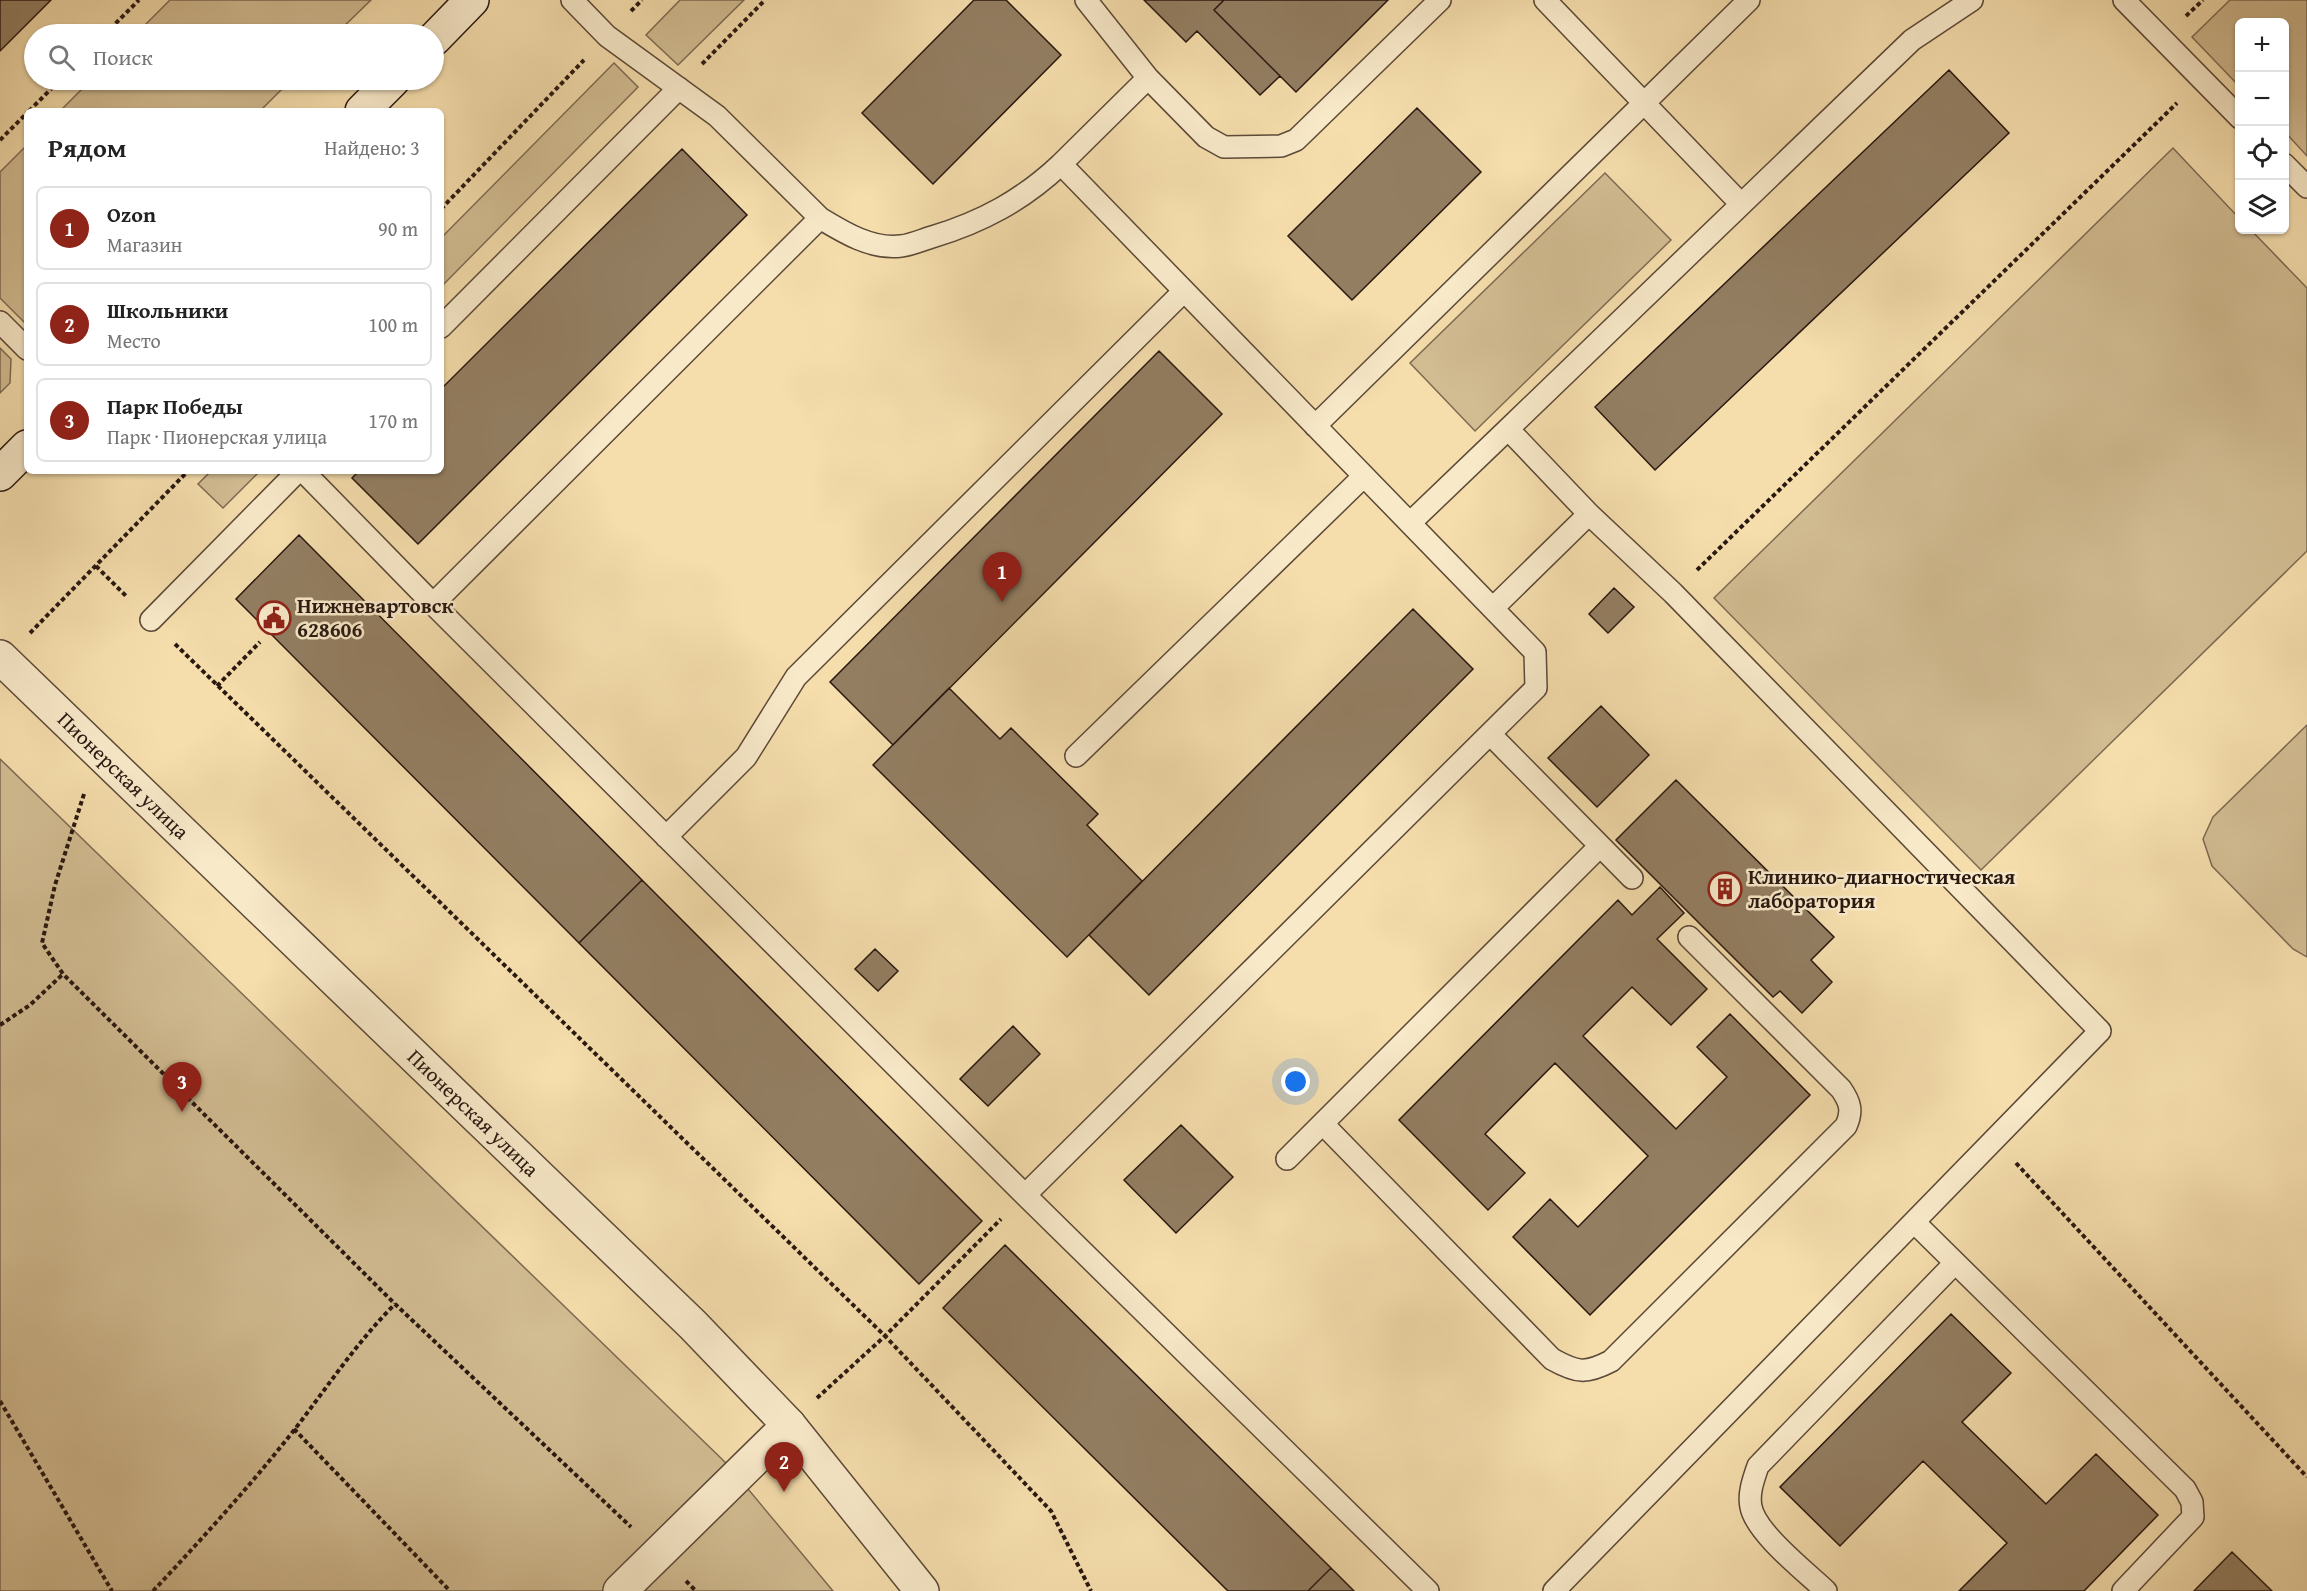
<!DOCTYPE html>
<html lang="ru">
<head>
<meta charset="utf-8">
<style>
  body { margin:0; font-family:"Gentium Book Plus",serif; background:#f2f2f2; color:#222 }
  .controls { position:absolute; right:18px; top:18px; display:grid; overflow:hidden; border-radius:9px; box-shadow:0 2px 4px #0004 }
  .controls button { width:54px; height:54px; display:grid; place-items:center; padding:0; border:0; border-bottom:2px solid #e0e0e0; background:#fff; color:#222; font:30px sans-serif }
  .you { position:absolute; left:1296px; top:1082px; width:21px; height:21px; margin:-15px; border:4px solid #fff; border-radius:50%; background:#1a73e8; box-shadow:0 0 0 9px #1a73e833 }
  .badge { display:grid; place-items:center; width:39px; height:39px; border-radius:50%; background:#8f2418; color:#fff; font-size:20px; font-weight:700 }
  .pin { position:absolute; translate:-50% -50px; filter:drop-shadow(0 2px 3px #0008) }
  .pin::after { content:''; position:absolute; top:32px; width:21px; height:18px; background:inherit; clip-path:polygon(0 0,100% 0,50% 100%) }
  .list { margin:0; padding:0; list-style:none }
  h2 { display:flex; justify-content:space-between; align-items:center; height:78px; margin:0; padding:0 24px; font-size:26px }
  h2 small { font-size:20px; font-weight:400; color:#767676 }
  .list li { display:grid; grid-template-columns:39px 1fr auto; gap:18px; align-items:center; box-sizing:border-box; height:84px; margin:0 12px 12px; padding:0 12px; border:2px solid #e0e0e0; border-radius:9px }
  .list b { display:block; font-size:22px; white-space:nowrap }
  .list p { margin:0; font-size:20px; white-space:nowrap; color:#767676 }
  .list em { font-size:20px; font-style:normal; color:#767676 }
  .icon { flex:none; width:33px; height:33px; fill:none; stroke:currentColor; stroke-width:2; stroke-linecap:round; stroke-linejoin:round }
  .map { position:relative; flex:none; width:2307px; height:1591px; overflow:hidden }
  .search { position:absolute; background:#fff; box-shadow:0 2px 4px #0004; left:24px; top:24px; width:420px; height:66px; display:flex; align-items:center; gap:15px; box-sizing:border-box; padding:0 21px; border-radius:33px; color:#767676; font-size:22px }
  .panel { position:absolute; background:#fff; box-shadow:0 2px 4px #0004; left:24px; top:108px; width:420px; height:366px; border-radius:9px }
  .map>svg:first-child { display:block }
  .green { fill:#d2bc92; stroke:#7e6a52; stroke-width:1.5 }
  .building { fill:#937e62; stroke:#291811; stroke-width:1.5 }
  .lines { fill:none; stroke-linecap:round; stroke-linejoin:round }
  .lane-casing { stroke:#5c4938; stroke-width:24 }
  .street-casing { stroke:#5c4938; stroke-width:36 }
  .secondary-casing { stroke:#291811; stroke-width:36 }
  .path { stroke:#291811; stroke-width:4; stroke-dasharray:4.5 3; stroke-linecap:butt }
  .lane { stroke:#f8e9c9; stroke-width:21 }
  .street { stroke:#f8e9c9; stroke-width:33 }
  .secondary { stroke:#f8e9c9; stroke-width:33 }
  .labels { text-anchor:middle; stroke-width:5; stroke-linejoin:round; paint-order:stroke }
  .poi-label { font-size:21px; font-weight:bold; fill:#291811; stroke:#f8e9c9; text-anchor:start }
  .street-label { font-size:21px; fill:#291811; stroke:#f8e9c9 }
</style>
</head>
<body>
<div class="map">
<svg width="2307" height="1591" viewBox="0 0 2307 1591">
  <rect width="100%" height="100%" fill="#f5ddac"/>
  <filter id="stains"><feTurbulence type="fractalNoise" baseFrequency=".00333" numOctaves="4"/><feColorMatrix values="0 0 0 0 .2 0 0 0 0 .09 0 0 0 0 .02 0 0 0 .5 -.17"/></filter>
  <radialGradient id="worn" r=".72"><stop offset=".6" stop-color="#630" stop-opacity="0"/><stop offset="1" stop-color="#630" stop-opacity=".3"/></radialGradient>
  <path class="green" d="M170,0H371L336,34H136Z
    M680,0H744L678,65L646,35Z
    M2230,0H2307V156L2285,132L2284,22H2240L2239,86L2192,37Z
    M614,63L638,87L441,287V238Z
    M91,80H291L260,111H60Z
    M27,145V325L0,298V172Z
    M2173,148L2239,218L2240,230H2251L2307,288V551L1981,870L1714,598Z
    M1605,173L1671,240L1475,431L1410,363Z
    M0,348L11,359L10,383L0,393Z
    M211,471H260L223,508L198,484Z
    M2307,725V957L2293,949L2212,866L2203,839L2213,817Z
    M0,759L728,1465L833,1591H0Z"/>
  <path class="building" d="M0,0H51L0,51Z
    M974,0H1006L1061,55L933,184L862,113Z
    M1144,0H1224L1214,10L1280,76L1260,95L1197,31L1186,42Z
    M1224,0H1388L1296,92L1214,10Z
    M1949,70L2009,133L1655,470L1595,407Z
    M1417,108L1481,172L1352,300L1288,236Z
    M682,149L747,215L418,544L352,478L359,471H441V389Z
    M1159,351L1222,414L893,745L830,682Z
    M299,535L642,880L579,943L236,599Z
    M1614,588L1634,607L1608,633L1589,614Z
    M1413,609L1473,669L1149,995L1089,935Z
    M949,688L1000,739L1011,728L1098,814L1087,825L1142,881L1067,957L873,765Z
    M1601,706L1649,755L1597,807L1548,758Z
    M1676,780L1834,937L1811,960L1832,982L1802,1013L1780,991L1773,997L1616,840Z
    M642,880L982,1221L919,1284L579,943Z
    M1660,887L1684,913L1657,939L1707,989L1671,1025L1632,987L1583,1036L1676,1129L1727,1077L1697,1047L1730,1014L1810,1095L1590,1315L1513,1237L1550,1199L1578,1227L1648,1156L1555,1063L1485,1134L1525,1173L1488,1210L1399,1120L1618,900L1632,915Z
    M875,949L898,971L878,991L855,969Z
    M1013,1026L1040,1054L988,1106L960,1079Z
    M1181,1125L1233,1177L1176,1233L1124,1180Z
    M1005,1245L1331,1568L1308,1591H1228L943,1308Z
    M1951,1314L2011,1373L1962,1422L2046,1504L2096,1454L2158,1515L2084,1591H1959L2007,1543L1923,1461L1840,1546L1780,1487Z
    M2232,1552L2272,1591H2194Z
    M1331,1568L1354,1591H1308Z"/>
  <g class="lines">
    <defs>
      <path id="lane" d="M572,0L607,36L717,116L820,218L433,604L1025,1195L1428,1591
        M1545,0L1741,204
        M2124,0L2240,118
        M1148,78L1206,137L1224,147L1281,146L1296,140L1440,0
        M2284,164L2307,187
        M820,218C843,232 872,250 901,246C911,245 922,240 932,237C982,222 1023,200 1061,164
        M0,322L27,349
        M441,327L679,88
        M1315,426L1749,0
        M1508,429L1912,40L1972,0
        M303,471L433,604
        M1410,523L1508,429L1589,514L1673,593L2100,1031L1554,1591
        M1493,608L1589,514
        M151,620L298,471
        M1490,734L1632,878
        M1076,756L1364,476
        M666,837L746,757L796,677L1184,291
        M1323,1124L1552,1359C1577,1373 1586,1374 1611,1361L1846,1126C1853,1111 1850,1102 1841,1089L1689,937
        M1287,1159L1600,846
        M1025,1195L1536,688L1535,652L1061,164L1148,78L1086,0
        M1914,1222L2185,1489L2192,1502L2193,1517L2123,1591
        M1826,1591C1806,1572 1756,1533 1751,1507C1748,1493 1754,1478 1758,1466L1955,1263"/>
      <g id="street">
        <path id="s1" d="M0,657L693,1325L789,1425L922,1591"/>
        <path d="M620,1591L789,1425"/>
      </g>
      <path id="secondary" d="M434,39L472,0
        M362,111L393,80
        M0,474L27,447"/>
    </defs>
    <use href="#lane" class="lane-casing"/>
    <use href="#street" class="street-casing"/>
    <use href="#secondary" class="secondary-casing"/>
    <path class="path" d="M631,11L642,0
      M2186,16L2203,0
      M105,34L139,0
      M702,64L765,0
      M29,111L60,80
      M0,140L27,113
      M441,209L584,60
      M96,566L127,597
      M1697,570L2177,103
      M30,633L188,471
      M175,644L885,1336L1051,1511L1091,1591
      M217,686L260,642
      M84,794L55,885L42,943L63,974L395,1304L631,1527
      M0,1025L30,1005L63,974
      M2016,1163L2307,1477
      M817,1398L885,1336L1001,1219
      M0,1401L112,1591
      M294,1429L450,1591
      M686,1581L696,1591
      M153,1591C202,1539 250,1486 295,1429C328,1386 357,1342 395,1304"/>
    <use href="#lane" class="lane"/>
    <use href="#street" class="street"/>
    <use href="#secondary" class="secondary"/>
  </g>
  <defs>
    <symbol id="civic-ring" viewBox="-11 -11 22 22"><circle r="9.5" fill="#f8e9c9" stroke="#8f2418" stroke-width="1.5"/><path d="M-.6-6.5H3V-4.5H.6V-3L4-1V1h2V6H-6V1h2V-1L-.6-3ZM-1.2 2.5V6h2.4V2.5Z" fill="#8f2418"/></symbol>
    <symbol id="building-ring" viewBox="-11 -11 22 22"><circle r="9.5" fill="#f8e9c9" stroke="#8f2418" stroke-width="1.5"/><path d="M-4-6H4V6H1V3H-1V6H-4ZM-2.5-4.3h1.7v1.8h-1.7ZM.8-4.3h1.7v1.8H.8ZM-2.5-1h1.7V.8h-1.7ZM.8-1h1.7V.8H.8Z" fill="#8f2418"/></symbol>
  </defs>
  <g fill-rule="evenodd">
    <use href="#civic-ring" x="255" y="599" width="38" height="38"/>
    <use href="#building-ring" x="1706" y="870" width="38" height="38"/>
  </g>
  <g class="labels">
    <g class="poi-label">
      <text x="297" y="613">Нижневартовск<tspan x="297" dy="24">628606</tspan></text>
      <text x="1748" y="884">Клинико-диагностическая<tspan x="1748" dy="24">лаборатория</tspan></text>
    </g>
    <g class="street-label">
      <text dy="7" stroke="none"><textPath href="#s1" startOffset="171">Пионерская улица</textPath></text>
      <text dy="7" stroke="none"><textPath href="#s1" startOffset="657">Пионерская улица</textPath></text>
    </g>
  </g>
  <rect width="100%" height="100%" filter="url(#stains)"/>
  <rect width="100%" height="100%" fill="url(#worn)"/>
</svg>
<div class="controls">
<button>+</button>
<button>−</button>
<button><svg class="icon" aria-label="locate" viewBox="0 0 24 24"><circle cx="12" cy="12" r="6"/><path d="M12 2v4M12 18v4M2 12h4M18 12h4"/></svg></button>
<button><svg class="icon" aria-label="layers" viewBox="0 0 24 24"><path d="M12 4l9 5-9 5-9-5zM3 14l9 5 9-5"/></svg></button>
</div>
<div class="you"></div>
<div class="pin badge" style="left:1002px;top:602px">1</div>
<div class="pin badge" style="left:784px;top:1492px">2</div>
<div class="pin badge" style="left:182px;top:1112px">3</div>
<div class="search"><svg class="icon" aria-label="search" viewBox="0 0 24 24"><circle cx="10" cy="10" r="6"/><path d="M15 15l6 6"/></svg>Поиск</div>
<section class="panel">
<h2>Рядом<small>Найдено: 3</small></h2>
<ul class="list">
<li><span class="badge">1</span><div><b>Ozon</b><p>Магазин</p></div><em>90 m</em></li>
<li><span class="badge">2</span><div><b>Школьники</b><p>Место</p></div><em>100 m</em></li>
<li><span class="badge">3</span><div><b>Парк Победы</b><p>Парк · Пионерская улица</p></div><em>170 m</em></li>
</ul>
</section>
</div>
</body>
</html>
